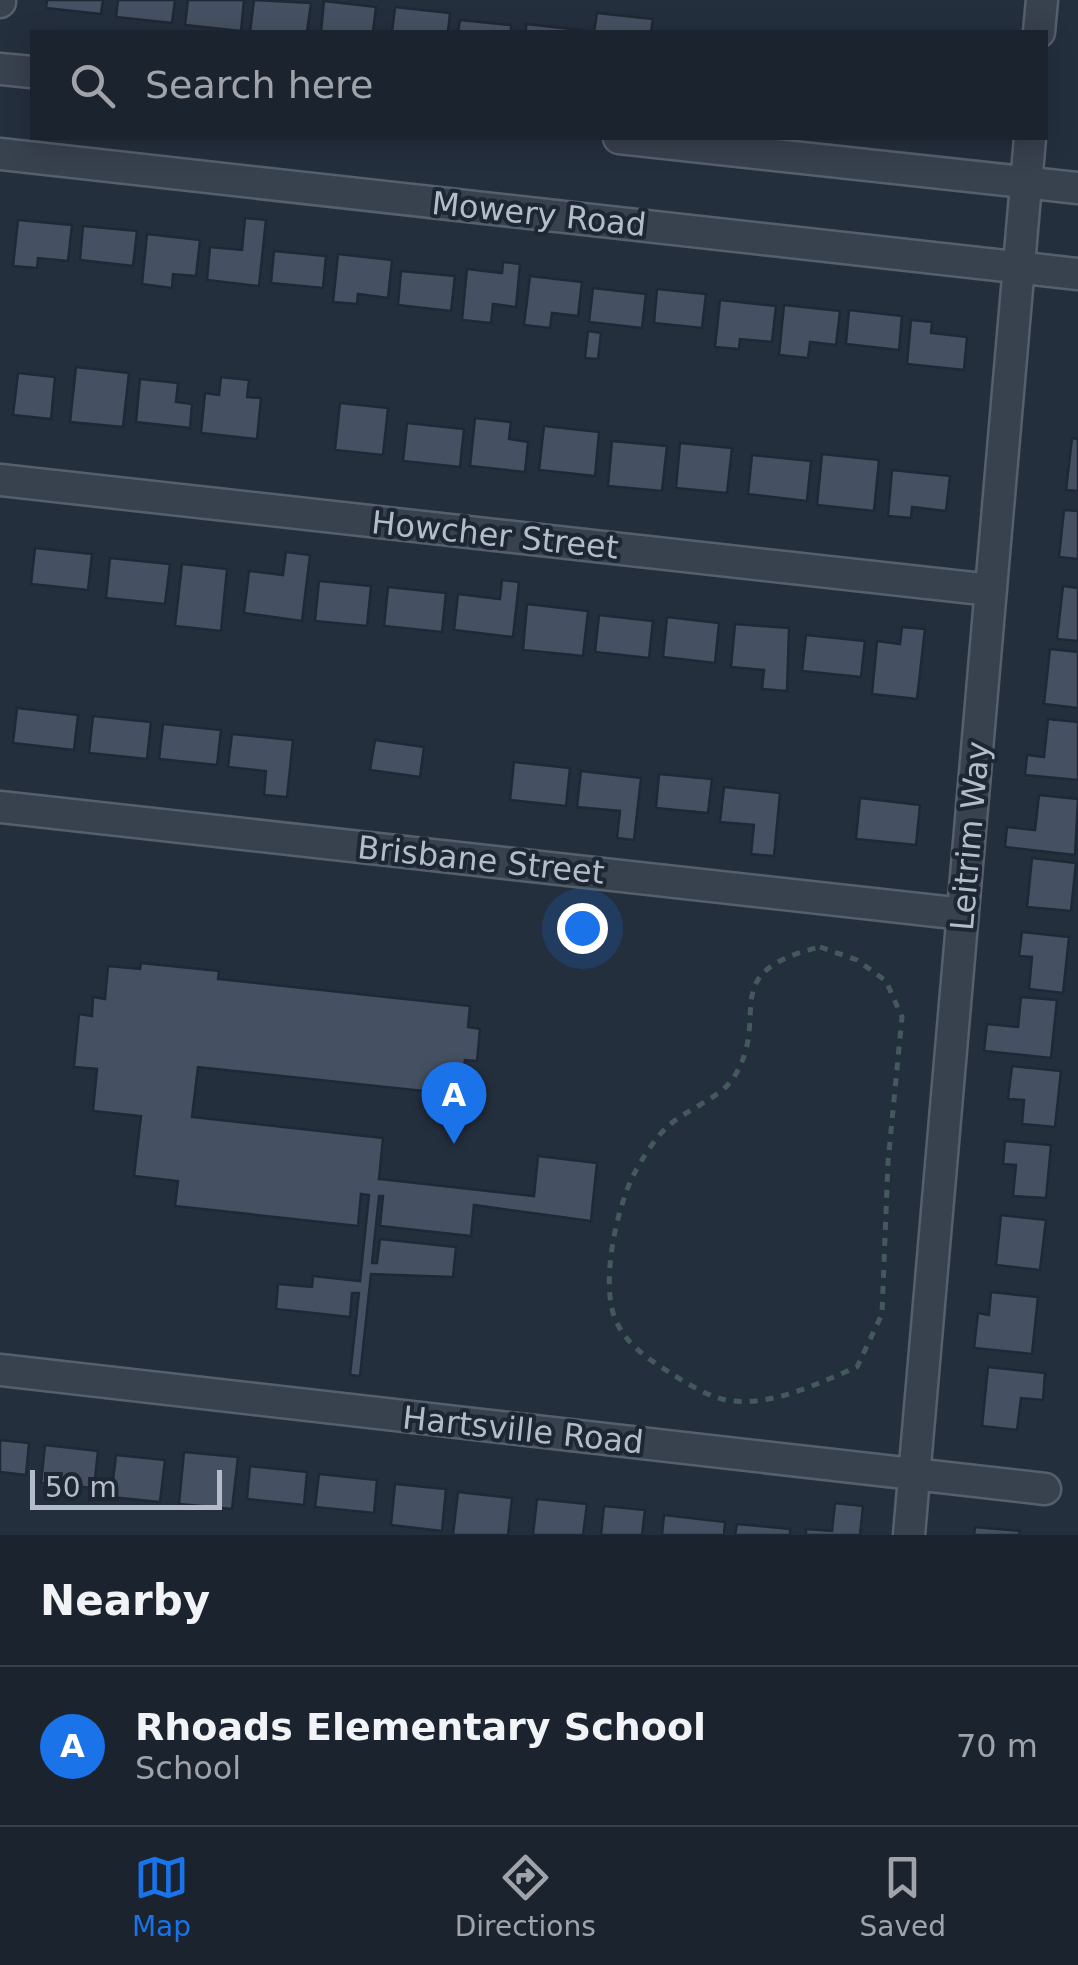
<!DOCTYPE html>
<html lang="en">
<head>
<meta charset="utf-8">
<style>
  body { margin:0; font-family:"DejaVu Sans",sans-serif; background:#242b36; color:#f1f3f6 }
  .scale { position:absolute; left:30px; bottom:25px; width:192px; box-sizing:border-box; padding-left:10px; border:5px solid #b4bcc9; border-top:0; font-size:28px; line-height:35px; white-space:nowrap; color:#b4bcc9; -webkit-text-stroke:8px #1d2633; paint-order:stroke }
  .you { position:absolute; left:582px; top:928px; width:35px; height:35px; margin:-25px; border:8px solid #fff; border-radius:50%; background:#1a73e8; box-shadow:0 0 0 15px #1a73e833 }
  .badge { display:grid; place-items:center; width:65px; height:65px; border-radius:50%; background:#1a73e8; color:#fff; font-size:32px; font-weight:700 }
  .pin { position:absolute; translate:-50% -82px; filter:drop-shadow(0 2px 5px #0008) }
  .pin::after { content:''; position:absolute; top:52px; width:35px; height:30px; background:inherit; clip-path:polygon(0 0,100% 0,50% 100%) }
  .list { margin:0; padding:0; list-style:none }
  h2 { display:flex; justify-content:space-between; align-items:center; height:130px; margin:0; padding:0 40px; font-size:42px }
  h2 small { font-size:32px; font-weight:400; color:#a0a4aa }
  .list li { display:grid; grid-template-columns:65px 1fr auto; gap:30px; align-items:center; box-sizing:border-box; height:160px; padding:0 40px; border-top:2px solid #39404a }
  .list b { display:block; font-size:38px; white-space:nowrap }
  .list p { margin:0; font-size:32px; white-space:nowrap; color:#a0a4aa }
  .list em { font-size:32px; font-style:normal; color:#a0a4aa }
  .icon { flex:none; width:55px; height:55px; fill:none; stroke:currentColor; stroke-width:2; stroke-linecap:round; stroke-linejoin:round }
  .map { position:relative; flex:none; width:1078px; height:1535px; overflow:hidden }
  .search { position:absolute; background:#1b232e; box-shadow:0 5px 25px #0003; left:30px; right:30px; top:30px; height:110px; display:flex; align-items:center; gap:25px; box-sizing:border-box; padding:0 35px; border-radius:0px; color:#a0a4aa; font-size:38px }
  .sheet { height:290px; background:#1b232e }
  nav { display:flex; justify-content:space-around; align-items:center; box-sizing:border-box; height:140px; border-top:2px solid #39404a; background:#1b232e; font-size:28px; color:#a0a4aa }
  nav a { display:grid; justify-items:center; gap:5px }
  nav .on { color:#1a73e8 }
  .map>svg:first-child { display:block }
  .building { fill:#455162; stroke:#1f2835; stroke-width:2.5 }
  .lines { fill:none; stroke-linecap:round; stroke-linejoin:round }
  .minor-casing { stroke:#565f6c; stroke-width:35 }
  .path { stroke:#44595c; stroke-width:5; stroke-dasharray:8 8; stroke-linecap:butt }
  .minor { stroke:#38414e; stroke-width:30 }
  .labels { text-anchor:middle; stroke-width:8; stroke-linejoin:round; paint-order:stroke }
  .street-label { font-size:32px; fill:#b4bcc9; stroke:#1d2633 }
</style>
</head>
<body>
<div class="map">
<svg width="1078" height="1535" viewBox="0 0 1078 1535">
  <rect width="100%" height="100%" fill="#242f3e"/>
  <path class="building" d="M47,0H103L101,14L46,8Z
    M118,0H175L172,23L116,17Z
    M188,0H244L241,31L185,25Z
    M254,0L311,3L307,32H250Z
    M324,1L376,7L373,32H321Z
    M395,7L450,13L448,32H392Z
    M597,13L653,19L651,32H594Z
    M460,20L511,25V32H458Z
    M526,24L581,30L580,32H526Z
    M245,218L266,220L259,286L207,280L210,247L242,250Z
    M18,220L72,225L68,261L38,258L37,268L13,266Z
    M83,226L137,231L133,266L80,260Z
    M147,234L200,240L196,276L173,274L172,288L142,284Z
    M274,251L326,256L323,288L271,283Z
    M338,254L392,260L388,298L358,294L357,304L333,302Z
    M503,262L520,264L516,307L493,304L491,323L462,320L467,269L502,273Z
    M401,271L455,276L451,311L398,305Z
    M530,276L582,282L578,316L552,313L550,328L524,325Z
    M593,288L646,294L642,328L589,322Z
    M657,289L706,294L702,328L654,323Z
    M720,300L776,306L772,342L740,339L739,349L715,347Z
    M784,305L840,311L836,345L810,342L808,358L779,355Z
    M849,310L902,316L899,350L846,344Z
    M911,320L932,322L931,333L967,337L964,370L907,364Z
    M588,331L601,333L598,359L585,358Z
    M76,367L129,373L123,427L70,422Z
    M18,373L55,377L51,419L13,415Z
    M221,377L249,380L247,397L261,398L257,439L201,433L205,393L219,395Z
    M140,379L178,383L176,402L192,404L190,428L136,422Z
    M340,403L388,408L383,455L335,450Z
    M475,418L511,422L509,439L528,442L525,472L470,466Z
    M407,423L464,429L460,467L403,461Z
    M544,426L599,432L595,476L539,470Z
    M1072,438L1078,439V491L1066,490Z
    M612,441L667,446L662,491L608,486Z
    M680,443L732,448L727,493L676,488Z
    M822,454L879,460L874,511L817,505Z
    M752,455L811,461L807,501L748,494Z
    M892,470L950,476L946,511L912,507L911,518L888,516Z
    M1064,510L1078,511V559L1059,557Z
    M35,548L92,554L88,590L31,584Z
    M286,552L310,555L302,621L244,613L249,571L283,575Z
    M110,558L170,564L165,604L106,598Z
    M182,564L227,569L221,631L175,626Z
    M502,580L519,582L513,637L454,630L458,594L500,599Z
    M319,581L371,586L367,626L315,621Z
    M1063,586L1078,588V641L1057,639Z
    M388,587L446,593L442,632L384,626Z
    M527,604L588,611L583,656L523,650Z
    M599,615L653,621L649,658L595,652Z
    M667,617L719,623L715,663L663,657Z
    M735,624L789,628L787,691L762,689L764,670L731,667Z
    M902,627L925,629L917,699L872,694L877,641L900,644Z
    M806,635L865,641L861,677L802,671Z
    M1050,649L1078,652V708L1044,704Z
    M17,708L78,715L74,750L13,743Z
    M93,716L151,722L147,759L89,753Z
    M1048,719L1078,722V780L1025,775L1027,755L1044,757Z
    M163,724L221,730L217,765L159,759Z
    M232,734L293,740L287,797L264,795L266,771L228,767Z
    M375,740L424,747L420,777L370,770Z
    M514,762L570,768L566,806L510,800Z
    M581,771L641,778L634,840L617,838L620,811L577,807Z
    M659,774L712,779L708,813L656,808Z
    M724,787L780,793L774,856L751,854L754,825L720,822Z
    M1039,795L1078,799L1075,855L1005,847L1007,827L1035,830Z
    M860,798L920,805L916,845L856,839Z
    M1032,858L1076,863L1071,911L1027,907Z
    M1022,932L1069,937L1063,993L1029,989L1032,957L1019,956Z
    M141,963L219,971L218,979L470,1006L468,1027L480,1029L477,1061L465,1060L461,1095L198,1067L192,1117L383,1138L379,1179L534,1196L538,1156L597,1163L591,1221L474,1205L471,1236L380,1226L383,1196H379L372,1263H377L380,1239L456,1247L453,1277L371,1274L360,1376L350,1375L359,1293H352L350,1317L276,1309L278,1284L312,1287L313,1276L360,1281L369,1195L361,1194L358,1226L175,1206L178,1181L134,1176L141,1116L93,1111L97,1069L74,1067L79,1014L92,1016L93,997L105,999L108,966L140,969Z
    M1021,997L1057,1000L1051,1058L984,1051L987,1024L1018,1027Z
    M1012,1066L1061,1071L1055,1127L1022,1124L1024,1100L1008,1099Z
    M1005,1141L1051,1145L1046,1198L1013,1196L1016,1165L1003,1164Z
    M1001,1215L1046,1220L1040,1270L996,1265Z
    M991,1292L1038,1297L1032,1354L974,1348L978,1313L989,1315Z
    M988,1367L1045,1373L1043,1400L1021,1398L1017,1430L982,1426Z
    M0,1440L29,1443L26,1475L0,1472Z
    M45,1445L98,1451L94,1488L41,1483Z
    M184,1452L238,1457L232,1509L179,1504Z
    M116,1455L165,1460L160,1502L111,1497Z
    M250,1466L307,1472L304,1505L247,1499Z
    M319,1474L377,1480L374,1513L315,1507Z
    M395,1484L446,1489L442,1531L391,1525Z
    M458,1492L512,1498L508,1535H453Z
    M537,1499L587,1504L583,1535H533Z
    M835,1503L863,1506L860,1535H806V1529L832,1531Z
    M604,1506L645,1510L642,1535H601Z
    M664,1515L725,1522L724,1535H662Z
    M737,1524L790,1529V1535H735Z
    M975,1527L1020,1531L1019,1535H974Z"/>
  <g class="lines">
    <defs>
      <path id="minor" d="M0,2V0
        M1039,32L1042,0
        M0,69L32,72
        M619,138L1078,188
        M0,154L1078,274
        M0,480L991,590
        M0,807L963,914
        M0,1370L1045,1489
        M909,1535L1030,138"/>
    </defs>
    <use href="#minor" class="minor-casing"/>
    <path class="path" d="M820,947L857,960L886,981L902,1017L888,1162L882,1314L857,1367C819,1383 769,1408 726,1400C707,1396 688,1384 672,1374C651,1361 628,1346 617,1323C599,1288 616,1210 633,1176C641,1160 655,1138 668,1126C687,1109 721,1098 734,1077C773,1015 713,973 820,947Z"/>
    <use href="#minor" class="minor"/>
  </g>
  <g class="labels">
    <g class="street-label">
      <text transform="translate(539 214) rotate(6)" y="11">Mowery Road</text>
      <text transform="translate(495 535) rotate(6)" y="11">Howcher Street</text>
      <text transform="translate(970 836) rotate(-85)" y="11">Leitrim Way</text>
      <text transform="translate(481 860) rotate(6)" y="11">Brisbane Street</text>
      <text transform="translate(523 1430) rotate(6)" y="11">Hartsville Road</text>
    </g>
  </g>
</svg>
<div class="scale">50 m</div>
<div class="you"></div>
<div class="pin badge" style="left:454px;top:1144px">A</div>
<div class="search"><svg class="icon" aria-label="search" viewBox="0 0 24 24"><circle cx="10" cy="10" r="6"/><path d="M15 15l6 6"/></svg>Search here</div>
</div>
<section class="sheet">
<h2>Nearby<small></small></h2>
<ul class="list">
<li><span class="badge">A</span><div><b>Rhoads Elementary School</b><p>School</p></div><em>70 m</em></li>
</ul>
</section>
<nav>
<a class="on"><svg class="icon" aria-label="map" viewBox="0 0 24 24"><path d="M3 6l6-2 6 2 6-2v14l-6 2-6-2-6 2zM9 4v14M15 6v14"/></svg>Map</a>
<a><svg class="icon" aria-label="directions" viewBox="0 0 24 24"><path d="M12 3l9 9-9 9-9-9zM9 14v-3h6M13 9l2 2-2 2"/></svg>Directions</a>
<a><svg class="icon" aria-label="saved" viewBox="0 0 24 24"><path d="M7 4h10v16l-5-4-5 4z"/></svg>Saved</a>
</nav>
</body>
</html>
